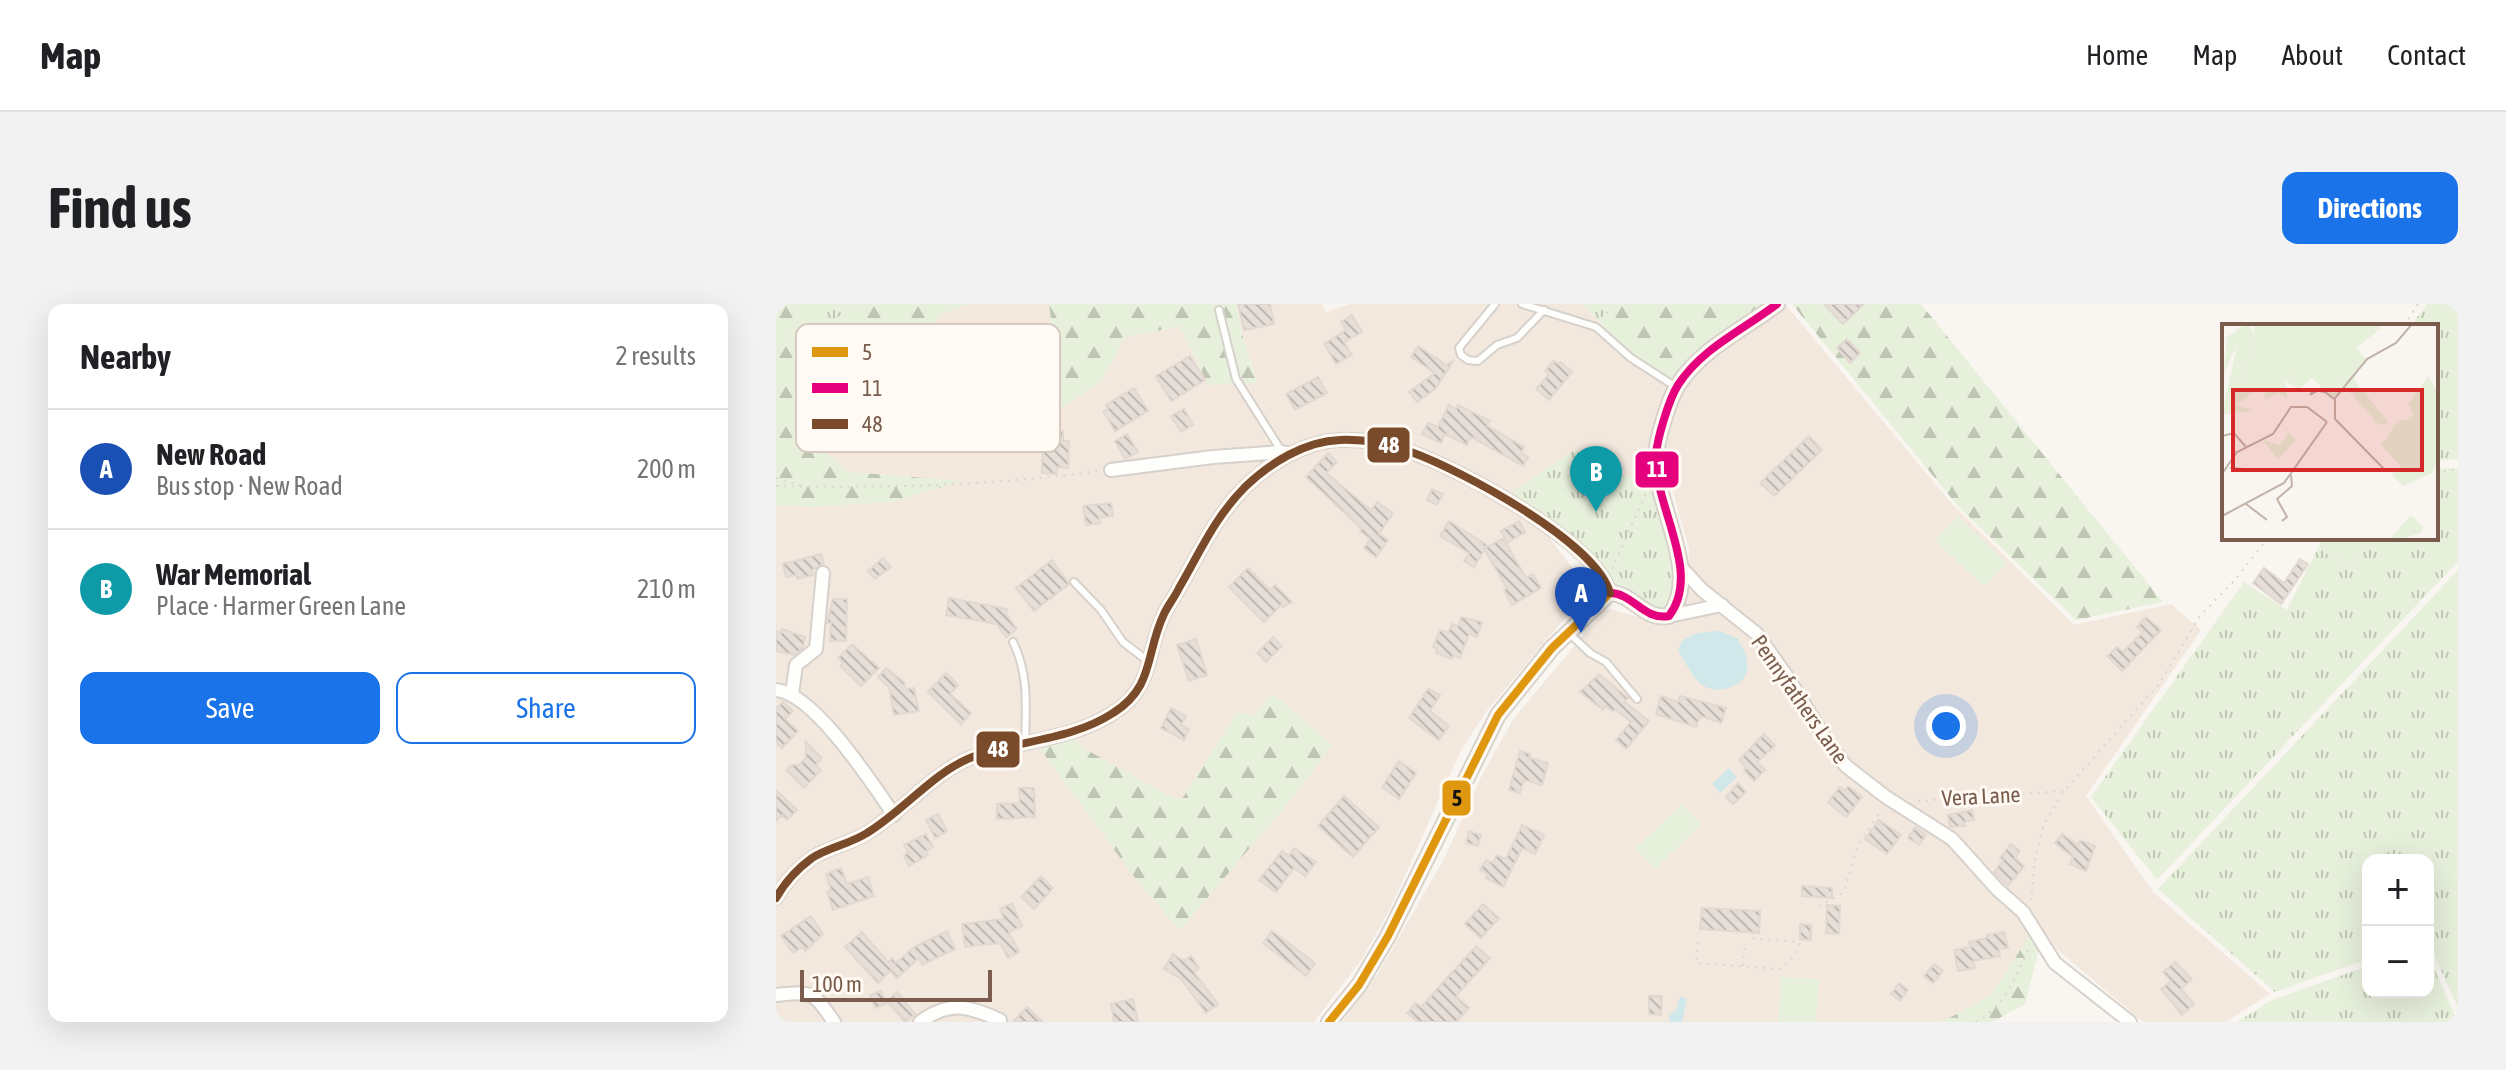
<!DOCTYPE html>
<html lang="en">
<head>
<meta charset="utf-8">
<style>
  body { margin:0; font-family:"Asap Condensed",sans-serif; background:#f2f2f2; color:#202124 }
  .controls { position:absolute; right:24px; bottom:24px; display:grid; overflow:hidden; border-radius:16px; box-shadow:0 8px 32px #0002 }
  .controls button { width:72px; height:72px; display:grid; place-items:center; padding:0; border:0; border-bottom:2px solid #e0e0e0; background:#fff; color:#202124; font:40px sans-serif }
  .scale { position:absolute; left:24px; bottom:20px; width:192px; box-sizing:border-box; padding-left:8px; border:4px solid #7a5c4d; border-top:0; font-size:22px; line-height:28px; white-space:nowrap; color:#7a5c4d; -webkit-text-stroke:6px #fffaf3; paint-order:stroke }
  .you { position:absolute; left:1170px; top:422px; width:28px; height:28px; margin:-20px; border:6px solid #fff; border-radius:50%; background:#1a73e8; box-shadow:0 0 0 12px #1a73e833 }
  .badge { display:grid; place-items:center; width:52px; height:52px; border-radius:50%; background:#1a73e8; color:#fff; font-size:26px; font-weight:700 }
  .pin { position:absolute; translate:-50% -66px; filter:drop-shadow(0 2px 4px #0008) }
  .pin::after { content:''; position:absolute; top:42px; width:28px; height:24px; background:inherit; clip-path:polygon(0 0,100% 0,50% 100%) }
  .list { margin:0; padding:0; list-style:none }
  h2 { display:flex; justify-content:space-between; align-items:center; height:104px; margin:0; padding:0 32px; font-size:34px }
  h2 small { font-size:26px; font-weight:400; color:#757577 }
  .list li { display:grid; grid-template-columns:52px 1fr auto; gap:24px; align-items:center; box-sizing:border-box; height:120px; padding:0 32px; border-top:2px solid #e0e0e0 }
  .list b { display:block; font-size:30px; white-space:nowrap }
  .list p { margin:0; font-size:26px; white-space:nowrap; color:#757577 }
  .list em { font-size:26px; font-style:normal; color:#757577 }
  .actions { display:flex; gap:16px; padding:24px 32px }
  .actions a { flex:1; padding:18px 0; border:2px solid #1a73e8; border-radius:16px; text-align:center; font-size:28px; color:#1a73e8 }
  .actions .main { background:#1a73e8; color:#fff }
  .map { position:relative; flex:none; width:1682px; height:718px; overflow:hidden; border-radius:16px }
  header { display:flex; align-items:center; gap:48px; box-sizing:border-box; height:112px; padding:0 40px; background:#fff; border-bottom:2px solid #e0e0e0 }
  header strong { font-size:38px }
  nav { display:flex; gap:44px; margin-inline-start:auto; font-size:28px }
  .intro { display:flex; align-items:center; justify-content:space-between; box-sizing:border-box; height:192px; padding:0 48px }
  h1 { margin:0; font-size:56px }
  .button { padding:20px 36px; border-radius:16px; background:#1a73e8; color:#fff; font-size:28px; font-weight:700 }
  main { display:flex; gap:48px; padding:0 48px }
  aside { flex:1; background:#fff; border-radius:16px; box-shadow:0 8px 32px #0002 }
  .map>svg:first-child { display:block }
  .residential { fill:#f2e8de }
  .grass { fill:url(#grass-tufts) }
  .forest { fill:url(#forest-firs) }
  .pitch { fill:#e7f0db }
  .water { fill:#d0e8ea }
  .building { fill:url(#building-back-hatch); stroke:#e2d8d2; stroke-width:2 }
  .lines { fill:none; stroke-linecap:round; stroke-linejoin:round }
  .service-casing { stroke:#d7d1cb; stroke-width:10 }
  .minor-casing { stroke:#d7d1cb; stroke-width:16 }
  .tertiary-casing { stroke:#d7d1cb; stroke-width:18 }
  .path { stroke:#dcd5d0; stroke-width:2; stroke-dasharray:2 6; stroke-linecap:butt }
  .service { stroke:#fefefd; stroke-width:6 }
  .minor { stroke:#fefefd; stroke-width:12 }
  .tertiary { stroke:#fefefd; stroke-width:14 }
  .bus-1-casing { stroke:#fffaf3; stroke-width:14 }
  .bus-2-casing { stroke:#fffaf3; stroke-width:14 }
  .bus-3-casing { stroke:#fffaf3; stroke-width:14 }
  .bus-1 { stroke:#de970f; stroke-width:8 }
  .bus-2 { stroke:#e5007d; stroke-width:8 }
  .bus-3 { stroke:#7a4b2a; stroke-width:8 }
  .labels { text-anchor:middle; stroke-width:6; stroke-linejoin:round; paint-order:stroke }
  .street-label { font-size:22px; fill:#7a5c4d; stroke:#fffaf3 }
  .inset-road { fill:none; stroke:#c2b3aa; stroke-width:2 }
  .view { fill:#d62828; fill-opacity:0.15; stroke:#d62828; stroke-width:4 }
  .inset-edge { fill:none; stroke:#7a5c4d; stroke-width:4 }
  .key { fill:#fffaf3; stroke:#d7cbc1; stroke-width:2 }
  .key-label { font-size:22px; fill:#7a5c4d }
  .line-badge { stroke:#fffaf3; stroke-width:3 }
  .badge-label { font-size:22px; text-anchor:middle; font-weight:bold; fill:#fff }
  .pale-badge-label { font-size:22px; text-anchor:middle; font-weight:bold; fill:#111 }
</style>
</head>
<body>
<header>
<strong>Map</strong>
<nav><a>Home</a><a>Map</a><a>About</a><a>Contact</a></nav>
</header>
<div class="intro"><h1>Find us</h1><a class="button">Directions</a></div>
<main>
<aside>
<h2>Nearby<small>2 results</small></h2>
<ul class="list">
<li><span class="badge" style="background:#1a4fb4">A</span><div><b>New Road</b><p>Bus stop · New Road</p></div><em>200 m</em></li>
<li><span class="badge" style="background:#0f9aa8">B</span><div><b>War Memorial</b><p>Place · Harmer Green Lane</p></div><em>210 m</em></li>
</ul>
<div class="actions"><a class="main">Save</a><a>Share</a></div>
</aside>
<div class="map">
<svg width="1682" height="718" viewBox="0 0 1682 718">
  <defs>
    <pattern id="grass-tufts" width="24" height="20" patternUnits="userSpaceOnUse" patternTransform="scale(2)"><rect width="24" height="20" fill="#e7f0db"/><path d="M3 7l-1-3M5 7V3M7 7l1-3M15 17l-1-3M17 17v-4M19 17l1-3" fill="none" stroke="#c0c6b4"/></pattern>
    <pattern id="forest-firs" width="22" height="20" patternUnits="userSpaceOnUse" patternTransform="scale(2)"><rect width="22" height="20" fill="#e7f0db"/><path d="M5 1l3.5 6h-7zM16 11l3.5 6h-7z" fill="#c0c6b4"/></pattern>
    <pattern id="building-back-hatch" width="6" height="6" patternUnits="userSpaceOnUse" patternTransform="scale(2)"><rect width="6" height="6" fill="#e6ded7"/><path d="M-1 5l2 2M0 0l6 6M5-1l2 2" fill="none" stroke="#bfb7b1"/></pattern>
  </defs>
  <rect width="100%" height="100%" fill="#f9f5f0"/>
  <path class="residential" d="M192,0H273L285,102L325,78L349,33L404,22L432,81L481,78L467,33L460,0H546L550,8L574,0H806L862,58L934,53L999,0H1009L1175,199L1298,321L1395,300L1425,326L1310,492L1377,588L1494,690L1449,718H1367L1258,626L1215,691L1166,718H566L602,669L667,557L706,471L738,414L830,304L891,321L901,314L911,284L913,245L893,174H850L833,170L798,146L738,187L813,286L712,405L685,446L614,605L586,655L538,718H0V201L35,203L183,177L73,168L33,135L80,100L133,68L163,11Z"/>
  <path class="grass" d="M22,0H85L11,42Z
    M806,0H844L822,16Z
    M1651,0H1682V155L1660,156V22H1635Z
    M798,146C831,170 841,174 882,175L904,262L893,312L847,292L732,196L737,187Z
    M1682,164V257L1381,576L1315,493L1468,278L1511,306L1542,244L1575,265L1593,234H1660V165Z
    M1682,266V703L1657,649L1652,648V556H1592V655L1499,688L1382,585Z
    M1653,653L1682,718H1461L1496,696L1592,662V688H1652Z"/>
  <path class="forest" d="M0,0H22L12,41L85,0H192L163,11L133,68L80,100L33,135L73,168L187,177L115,198L37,203L0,201Z
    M273,0H460L467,33L481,79L432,81L404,22L349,33L325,78L286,103Z
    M844,0H1001L900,83L855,54L822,16Z
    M1016,0H1145L1387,298L1300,316L1181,201Z
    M496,389L556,441L523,486L404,626L365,582L264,445L298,435L309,445L397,494L406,495L461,408L479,412Z
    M1254,631L1263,645L1249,700L1216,718H1166L1215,691Z"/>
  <path class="pitch" d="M1182,212L1231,259L1208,283L1159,236Z
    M1548,234H1593L1575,265L1542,244Z
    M906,500L925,520L879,565L860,544Z
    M1005,673L1043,675L1040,718H1002Z"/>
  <path class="water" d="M943,327L961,334C974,353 979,376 952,384C943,386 936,387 928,382C916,375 910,358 902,347C906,329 926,328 943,327Z
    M953,464L961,473L944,489L936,480Z
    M906,692L911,696L906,718H894L893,712L901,704L903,695Z"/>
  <path class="building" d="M462,0H494L498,20L468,26Z
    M1048,0H1088L1067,20Z
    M576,11L586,28L568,38L576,51L560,60L548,40L570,26L565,18Z
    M1071,35L1084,49L1074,59L1061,44Z
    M642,42L670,61L678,56L659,85L641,98L633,88L659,69L635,53Z
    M414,52L429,76L395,97L380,72Z
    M778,57L782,60L784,58L796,68L773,96L760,85L773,70L769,67Z
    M542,73L551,89L519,106L510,90Z
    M358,84L372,107L339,127L327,107L332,105L330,101Z
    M673,101L680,105L682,101L714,117L711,122L748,143L745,149L752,153L747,162L695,133L691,141L669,130L665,139L646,130L652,119L662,123Z
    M408,105L417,121L405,128L395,112Z
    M267,123L283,124V127H287V137H293L292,164L281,163L280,170L266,169Z
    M351,130L362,148L349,155L339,137Z
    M1033,132L1046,146L998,192L984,179Z
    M552,149L561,158L550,169L595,206L601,198L617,209L603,230L612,236L600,253L588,244L594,235L584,227L586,225L530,173Z
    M656,185L667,190L661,201L651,196Z
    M335,199L337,212L323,214L324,219L310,221L307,202Z
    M673,217L711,241L698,263L688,257L693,249L664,232Z
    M743,217L749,228L731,239L725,227Z
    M727,234L750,274L757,270L765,284L736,301L728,286L731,284L708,245Z
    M45,250L48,260L36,266L37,271L21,275L20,271L10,273L7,260Z
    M107,254L115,263L99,275L92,267Z
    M1524,255L1532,260L1505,300L1477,279L1488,264L1508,279Z
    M276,256L293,280L258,307L240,284Z
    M472,264L494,286L499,281L516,298L507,303L505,301L488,318L453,283Z
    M173,294L231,305L230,310L241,325L230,333L221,320L170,311Z
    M57,295H71L70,337H54L55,319H51Z
    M685,313L706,318L701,333L693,330L684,354L677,351L676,355L660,349L661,345L657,343L664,326L672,329L676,320L682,322Z
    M1370,313L1385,326L1346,367L1331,352L1341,343L1347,348L1367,328L1361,323Z
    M6,325L29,333L27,344L19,351L0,347V327L5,329Z
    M497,333L506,342L490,358L481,349Z
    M420,335L431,371L413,377L401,341Z
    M76,340L103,364L85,382L64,362L67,359L62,354Z
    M110,364L128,378L130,385L138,384L143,407L118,411L113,383L102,373Z
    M170,369L182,381L174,390L195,409L185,420L152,388Z
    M823,370L852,394L849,398L873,417L850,445L840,436L855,418L839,405L837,408L830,402L827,406L804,388Z
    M652,385L664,391L654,407L673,422L663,436L633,414Z
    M885,392L902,398L904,392L950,404L945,419L924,412L920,423L880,410Z
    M7,398L17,407L9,415L22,427L6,444L0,438V404Z
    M395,404L410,412L405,421L413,425L408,436L385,424Z
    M988,430L999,442L981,458L989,466L978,477L968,466L970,464L963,456Z
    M30,438L46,454L40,461L45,466L28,484L10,466L16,461H23L30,454Z
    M744,447L754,450L753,454L772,459L766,481L748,476L744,489L733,486Z
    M623,457L640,469L623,495L606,483Z
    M962,479L970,488L957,500L950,493Z
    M1072,482L1086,493L1070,513L1052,498L1064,483L1069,487Z
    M243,484H258L259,513L221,515V500L244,499Z
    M0,486L21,506L11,516L6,511L0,517Z
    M568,492L603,523L577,553L542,522Z
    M1196,506L1198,516L1188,518L1189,522L1174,523L1172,511Z
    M162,510L171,527L159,534L150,516Z
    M1103,516L1125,531L1111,550L1089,535Z
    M746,521L768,531L759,550L746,544L727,583L710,574L712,570L704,566L710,556L717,559L721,551L730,555Z
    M1139,523L1150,531L1143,541L1132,534Z
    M693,527L705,531L702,542L690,539Z
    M150,530L157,543L150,547L152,551L133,562L128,551L132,549L128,541Z
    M1286,530L1302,541L1304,536L1319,542L1310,567L1294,560L1297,553L1279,539Z
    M1235,540L1244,547L1239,554L1248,562L1232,582L1218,568L1227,556L1224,554Z
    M518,544L540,558L529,572L518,564L500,588L483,576L506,547L513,552Z
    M65,564L71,580L92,573L98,592L57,606L51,588L55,586L50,570Z
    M265,572L277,584L258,605L245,593Z
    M1026,582L1056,584V594L1026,592Z
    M236,599L246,622L233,628L243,648L232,654L224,639L189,643L186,620L228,615L224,605Z
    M707,600L723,614L705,634L689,620Z
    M1051,601L1064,602L1063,630L1050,629Z
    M926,604L984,607L983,629L924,625Z
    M35,612L47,630L29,647L27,643L17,649L5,632Z
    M1024,620L1035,621V636L1024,635Z
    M171,627L179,645L146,661L143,654L121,674L114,667L102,679L69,643L86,628L112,658L116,654L120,659L138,643Z
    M496,627L539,659L530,672L487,639Z
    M1228,628L1232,644L1223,645L1224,652L1197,657L1199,664L1182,667L1178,646L1195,643L1193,638L1211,634V631Z
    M700,642L714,654L680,692L693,704L680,718H642L631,709L640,699L645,703Z
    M397,650L408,657L415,652L423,664L418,668L442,700L430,709L405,675L388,665Z
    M1399,658L1416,675L1405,685L1418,700L1406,711L1385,685L1395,677L1387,668Z
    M1158,660L1167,667L1157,679L1148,672Z
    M1123,679L1132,686L1124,697L1115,690Z
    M105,687L110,700L99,704L94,691Z
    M121,688L139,710L129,718L111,697Z
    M873,692H886L885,711L873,710Z
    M357,695L362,718H338L335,700Z
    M251,703L267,718H237Z"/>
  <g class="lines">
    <defs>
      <path id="service" d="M719,0L683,44L685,51L692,56L702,57L721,41L741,34L768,6
        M746,0L820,23L855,54L900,83
        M443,6L460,75L506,148
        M298,278L325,306L347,338L373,358
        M794,330L814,349L830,358L861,395
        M237,338C253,370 250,404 249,439"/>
      <path id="minor" d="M335,166L437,153L506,148L515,150
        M904,262L926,286L981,330L1012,374L1054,442L1070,462L1110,493L1176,535L1221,585L1247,608L1279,659L1354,718
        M893,312L946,301
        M0,386C38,389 96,479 118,511
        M16,390L20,361L40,345L47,269
        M0,594C9,578 21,565 36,554C53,543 74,540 91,529C126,508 157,469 194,454C241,436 294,437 337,409C379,383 369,349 388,310C392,301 399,293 403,284C424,248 439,213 469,183C494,159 529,137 564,136C589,135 613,140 635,148C685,166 820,238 834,289
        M0,691C38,687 37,688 58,718
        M144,718C174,696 192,702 224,716"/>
      <path id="tertiary" d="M553,718L583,681L612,632L722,411L776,344L834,289C857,289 868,317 893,312C927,268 877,201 880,151C881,135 893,95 902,81C926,44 967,26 1001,0"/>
    </defs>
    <use href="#service" class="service-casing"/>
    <use href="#minor" class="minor-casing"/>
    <use href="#tertiary" class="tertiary-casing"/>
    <path class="path" d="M1628,22L1642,0
      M1660,169L1682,165
      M0,174L26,182
      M0,182C108,184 215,182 322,167
      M836,265L871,187
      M1142,497L1287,487
      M1255,596L1259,554L1268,520L1288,487L1383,380L1424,312L1458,277L1492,234
      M1043,602L1067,589L1082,541L1106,505
      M922,638L920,659L1004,665C1013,657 1022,651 1023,638L972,634
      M967,662L969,640
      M1200,718C1229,702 1241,671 1254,641"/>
    <use href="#service" class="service"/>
    <use href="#minor" class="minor"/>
    <use href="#tertiary" class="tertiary"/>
    <defs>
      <path id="bus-1" d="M553,718L583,681L612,632L722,411L776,344L834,289"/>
      <path id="bus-2" d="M834,289C857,289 868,317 893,312C927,268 877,201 880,151C881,135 893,95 902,81C926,44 967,26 1001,0"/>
      <path id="bus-3" d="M0,594C9,578 21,565 36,554C53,543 74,540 91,529C126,508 157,469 194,454C241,436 294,437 337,409C379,383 369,349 388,310C392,301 399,293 403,284C424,248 439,213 469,183C494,159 529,137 564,136C589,135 613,140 635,148C685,166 820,238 834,289"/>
    </defs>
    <use href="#bus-1" class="bus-1-casing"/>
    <use href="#bus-2" class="bus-2-casing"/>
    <use href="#bus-3" class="bus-3-casing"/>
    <use href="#bus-1" class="bus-1"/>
    <use href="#bus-2" class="bus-2"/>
    <use href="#bus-3" class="bus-3"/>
  </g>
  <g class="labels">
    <g class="street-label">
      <text transform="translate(1024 395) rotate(55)" y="8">Pennyfathers Lane</text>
      <text transform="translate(1205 492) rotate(-3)" y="8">Vera Lane</text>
    </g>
  </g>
  <g transform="translate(1446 20)">
    <rect width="216" height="216" fill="#f9f5f0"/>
    <path d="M33,0H156L159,4L135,24L144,36L134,51L103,67L90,54L76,66L71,54L75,48L12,70L32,22ZM206,52L216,69V135L210,149L181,162L169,150L179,143L159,121L176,97L188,95L192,89L186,81Z" fill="#e7f0db"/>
    <path d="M24,0L32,8V22L13,69L65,41L76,48L71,54L76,66L63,56L65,75L56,68L43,77L42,65H35L15,81L32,86L0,91L15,20L2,49L5,13ZM134,51L132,56L167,99L157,101L125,65L112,75L103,67ZM67,109L74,115L56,136L41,116L57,121ZM189,191L201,202L200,209L173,216L170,212Z" fill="#e7f0db"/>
    <path class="inset-road" d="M97,66L88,71L93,65L98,67L103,68L112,75M113,95V74L145,35L174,19L190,0M113,95L163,146M0,112L12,109L24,123M8,144L36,146M0,150L15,128L51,110L69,83H85L105,98M24,180L45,196M0,192L62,159L105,98M60,197L65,193L55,175L70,162L69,151"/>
    <path class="view" d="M11,66H200V146H11Z"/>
    <rect width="216" height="216" class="inset-edge"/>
  </g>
  <rect x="20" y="20" width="264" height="128" rx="12" class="key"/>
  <rect x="36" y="43" width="36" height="10" fill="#de970f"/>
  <rect x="36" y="79" width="36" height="10" fill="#e5007d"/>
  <rect x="36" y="115" width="36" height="10" fill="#7a4b2a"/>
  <g class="key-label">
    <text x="86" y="56">5</text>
    <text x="86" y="92">11</text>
    <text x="86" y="128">48</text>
  </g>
  <g class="line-badge">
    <rect x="590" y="122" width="45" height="38" rx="8" fill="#7a4b2a"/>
    <rect x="858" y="146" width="46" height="39" rx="8" fill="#e5007d"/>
    <rect x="199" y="426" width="46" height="39" rx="8" fill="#7a4b2a"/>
    <rect x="665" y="475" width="31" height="38" rx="8" fill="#de970f"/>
  </g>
  <g class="badge-label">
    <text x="613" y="149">48</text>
    <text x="881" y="173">11</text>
    <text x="222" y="453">48</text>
  </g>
  <g class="pale-badge-label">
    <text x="681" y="502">5</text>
  </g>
</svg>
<div class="controls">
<button>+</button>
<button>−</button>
</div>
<div class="scale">100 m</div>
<div class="you"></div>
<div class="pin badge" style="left:805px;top:329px;background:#1a4fb4">A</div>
<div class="pin badge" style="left:820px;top:208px;background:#0f9aa8">B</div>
</div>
</main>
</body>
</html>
